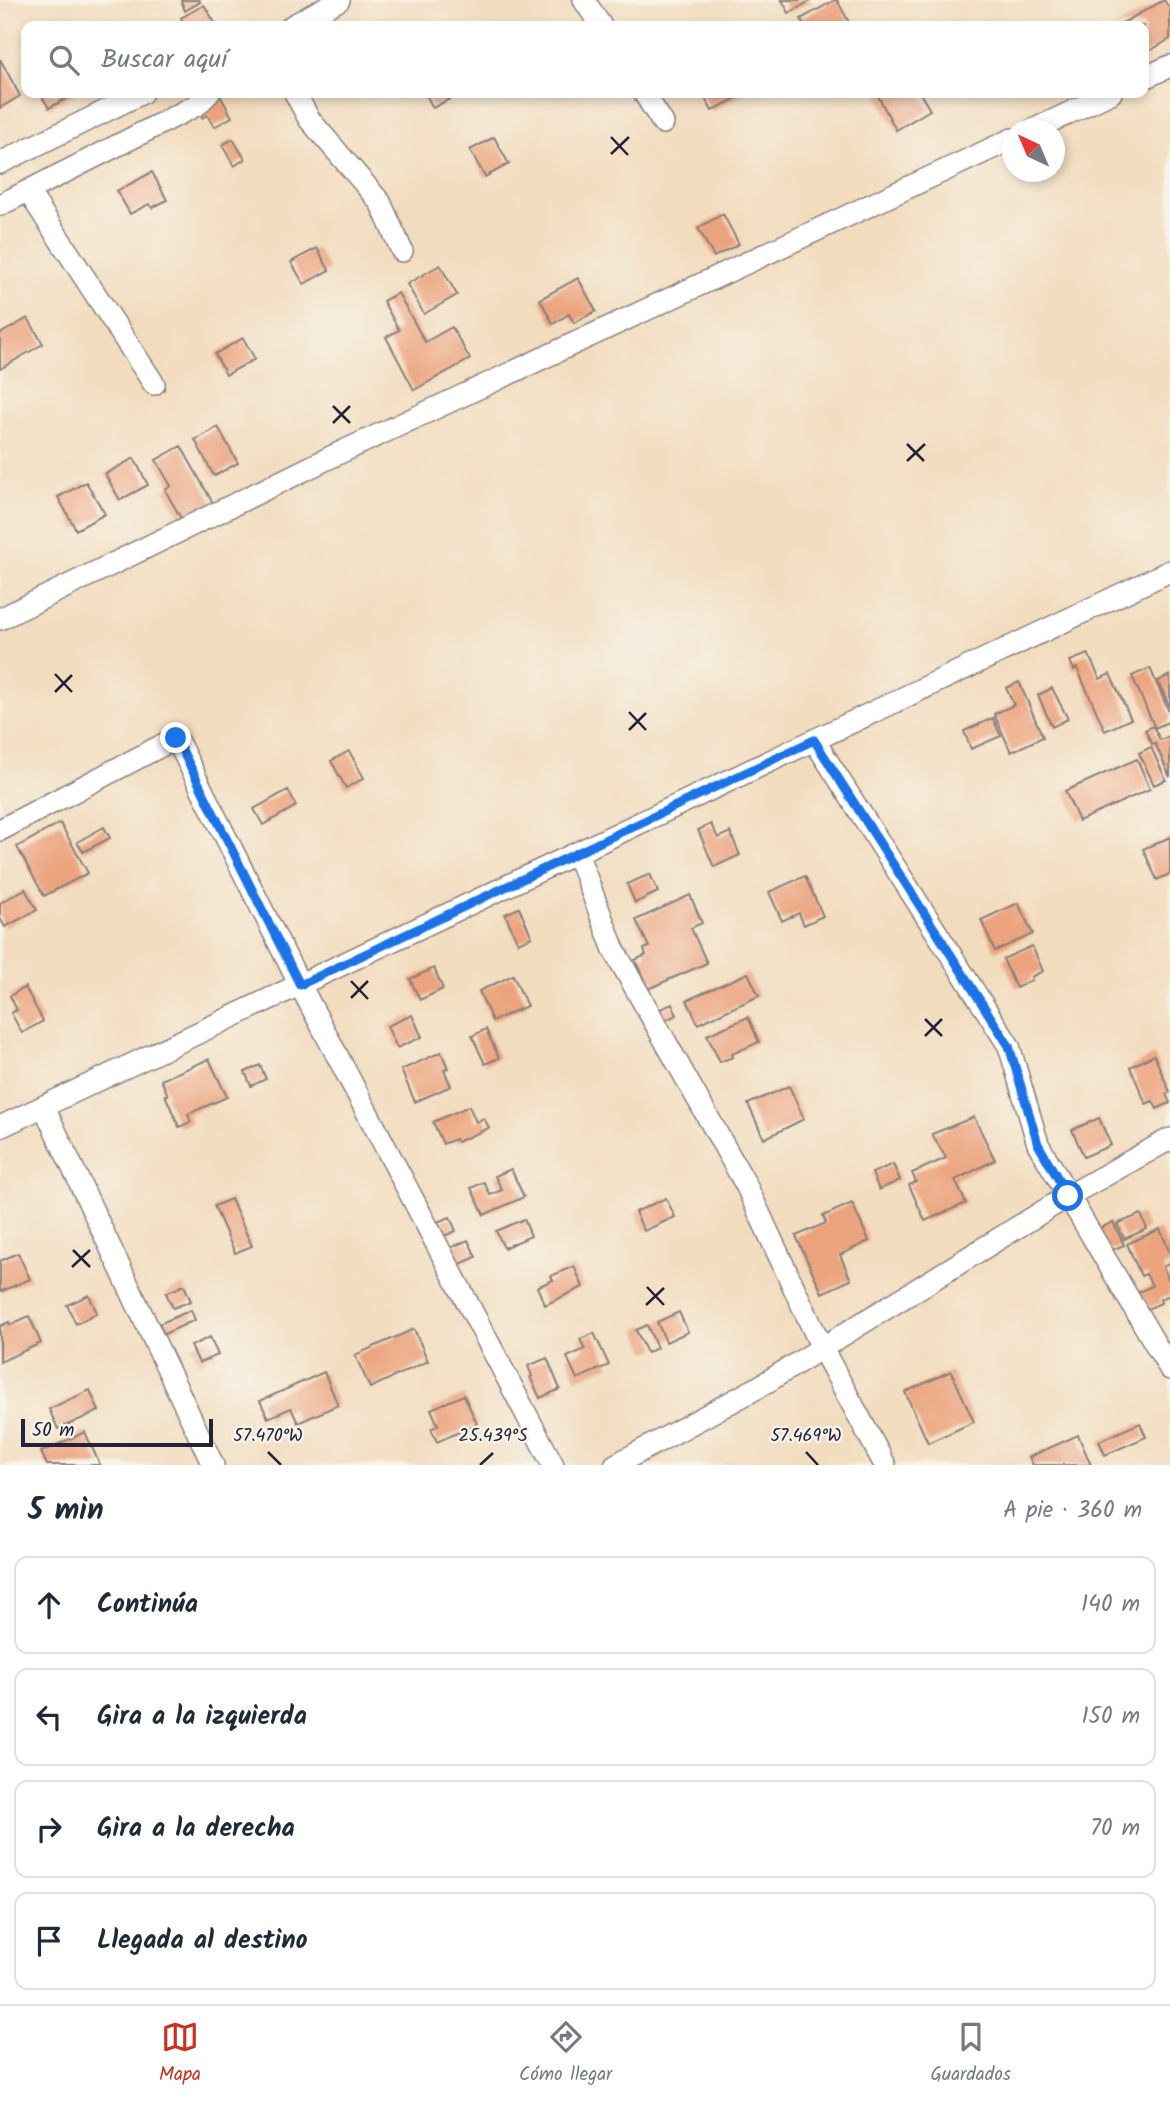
<!DOCTYPE html>
<html lang="es">
<head>
<meta charset="utf-8">
<style>
  body { margin:0; font-family:Kalam,sans-serif; background:#f6f6f7; color:#1f2937 }
  .compass { position:absolute; left:1002px; top:119px; width:63px; height:63px; border-radius:50%; background:#fff; box-shadow:0 4px 10px #0003; rotate:316deg }
  .scale { position:absolute; left:21px; bottom:18px; width:192px; box-sizing:border-box; padding-left:7px; border:4px solid #22223b; border-top:0; font-size:19px; line-height:24px; white-space:nowrap; color:#22223b; -webkit-text-stroke:5px #f7f3e8; paint-order:stroke }
  .stop { position:absolute; width:21px; height:21px; margin:-16px; border:5px solid #1a73e8; border-radius:50%; background:#fff }
  .stop.end { background:#1a73e8; border-color:#fff; box-shadow:0 2px 7px #0008 }
  .list { margin:0; padding:0; list-style:none }
  h2 { display:flex; justify-content:space-between; align-items:center; height:91px; margin:0; padding:0 28px; font-size:30px }
  h2 small { font-size:23px; font-weight:400; color:#747a83 }
  .list li { display:grid; grid-template-columns:46px 1fr auto; gap:21px; align-items:center; box-sizing:border-box; height:98px; margin:0 14px 14px; padding:0 14px; border:2px solid #e0e1e3; border-radius:14px }
  .list b { display:block; font-size:26px; white-space:nowrap }
  .list em { font-size:23px; font-style:normal; color:#747a83 }
  .icon { flex:none; width:38px; height:38px; fill:none; stroke:currentColor; stroke-width:2; stroke-linecap:round; stroke-linejoin:round }
  .map { position:relative; flex:none; width:1170px; height:1465px; overflow:hidden }
  .search { position:absolute; background:#fff; box-shadow:0 4px 10px #0003; left:21px; right:21px; top:21px; height:77px; display:flex; align-items:center; gap:18px; box-sizing:border-box; padding:0 24px; border-radius:14px; color:#747a83; font-size:26px }
  .sheet { height:539px; background:#fff }
  nav { display:flex; justify-content:space-around; align-items:center; box-sizing:border-box; height:98px; border-top:2px solid #e0e1e3; background:#fff; font-size:19px; color:#747a83 }
  nav a { display:grid; justify-items:center; gap:4px }
  nav .on { color:#c8321e }
  .map>svg:first-child { display:block }
  .building { fill:#eba37d }
  .lines { fill:none; stroke-linecap:round; stroke-linejoin:round }
  .street-casing { stroke:#8a7f7c; stroke-width:24 }
  .street { stroke:#fff; stroke-width:21 }
  .route { stroke:#1a73e8; stroke-width:9 }
  .ticks { fill:none; stroke:#22223b; stroke-width:2.5 }
  .ticks-label { font-size:18px; text-anchor:middle; fill:#22223b; stroke:#f7f3e8; stroke-width:5; stroke-linejoin:round; paint-order:stroke }
</style>
</head>
<body>
<div class="map">
<svg width="1170" height="1465" viewBox="0 0 1170 1465">
  <rect width="100%" height="100%" fill="#f7f3e8"/>
  <filter id="ink" filterUnits="userSpaceOnUse"><feTurbulence type="fractalNoise" baseFrequency=".0143" numOctaves="2"/><feDisplacementMap in="SourceGraphic" scale="14" xChannelSelector="R" yChannelSelector="G"/><feConvolveMatrix kernelMatrix="1 2 1 2 8 2 1 2 1" color-interpolation-filters="sRGB"/></filter>
  <filter id="wash" filterUnits="userSpaceOnUse"><feTurbulence type="fractalNoise" baseFrequency=".00686" numOctaves="4" result="noise"/><feDisplacementMap in="SourceGraphic" scale="28" xChannelSelector="R" yChannelSelector="G"/><feGaussianBlur stdDeviation="1.57" result="paint"/><feColorMatrix in="noise" values="0 0 0 0 0 0 0 0 0 0 0 0 0 0 0 0 0 1.4 0 .05"/><feComposite in="paint" operator="in"/></filter>
  <g filter="url(#wash)">
    <rect width="100%" height="100%" fill="#f2dcbe"/>
    <g id="blocks">
      <path class="building" d="M181,0H199L200,2L185,11Z
        M782,0H812L789,13Z
        M835,0H837L851,26H805L801,19Z
        M1164,0L1170,9V39L1144,54V26H1117Z
        M204,5L217,26H185L181,18Z
        M0,59L20,96L0,108Z
        M40,93H77L49,108Z
        M425,93H461L433,108Z
        M702,93H746L712,111Z
        M879,93H920L930,110L896,130L877,94Z
        M221,97L232,117L214,127L207,115L202,118L197,110Z
        M494,137L509,164L485,177L470,150Z
        M233,139L245,159L234,166L222,145Z
        M152,172L167,200L152,208L149,204L130,214L117,191Z
        M723,214L739,244L714,257L698,228Z
        M317,248L329,270L304,284L291,262Z
        M440,265L457,295L424,314L407,284Z
        M578,278L596,311L574,323L569,314L553,324L540,299Z
        M398,293L425,342L452,327L470,359L414,390L386,337L399,330L383,301Z
        M28,318L43,344L0,369V334Z
        M243,338L255,359L226,375L215,354Z
        M218,427L238,463L214,476L195,440Z
        M181,446L214,505L183,522L165,490L171,486L156,460Z
        M134,458L148,485L120,500L105,474Z
        M86,482L105,514L76,530L58,497Z
        M1088,654L1100,679L1110,674L1131,719L1105,731L1077,668L1074,670L1070,661Z
        M1150,668L1170,714V721L1155,728L1132,676Z
        M1170,675V708L1158,681Z
        M1019,682L1043,737L1011,752L994,714L1014,705L1006,688Z
        M1052,688L1068,719L1052,727L1038,695Z
        M993,718L1001,736L971,749L964,731Z
        M1153,726L1160,740L1170,736V777L1155,743L1152,744L1145,730Z
        M1151,747L1166,780L1154,785L1139,753Z
        M349,751L364,778L346,788L331,761Z
        M1137,759L1150,789L1079,821L1065,791Z
        M288,790L296,806L263,825L254,809Z
        M60,823L88,873L44,896L17,847Z
        M711,824L718,838L730,832L740,855L714,867L698,830Z
        M104,827L110,838L83,852L77,842Z
        M1170,837V874L1157,880L1143,849Z
        M650,874L658,892L635,903L627,884Z
        M805,876L823,916L804,925L799,913L782,921L769,892Z
        M25,889L37,910L5,927L0,918V903Z
        M690,895L702,923L691,928L707,963L648,989L635,960L646,955L644,949L649,947L636,920Z
        M1018,903L1033,934L995,951L981,920Z
        M519,908L532,937L518,943L505,914Z
        M1032,946L1043,971L1031,977L1032,980L1016,988L1003,959Z
        M434,968L443,989L420,1000L410,979Z
        M748,973L759,996L698,1024L687,1000Z
        M513,975L527,1006L492,1021L479,991Z
        M25,987L43,1021L22,1033L11,1013L17,1010L10,996Z
        M672,1004L677,1015L656,1024L651,1013Z
        M412,1015L422,1037L397,1048L387,1026Z
        M748,1017L759,1042L732,1054L733,1057L720,1062L707,1035Z
        M486,1029L499,1058L485,1064L472,1036Z
        M441,1052L448,1068L444,1070L451,1086L415,1102L401,1070Z
        M1154,1055L1170,1092L1166,1094L1170,1103L1157,1109L1153,1101L1146,1104L1130,1067Z
        M209,1059L227,1097L188,1114L191,1122L179,1127L165,1095H168L161,1080Z
        M260,1065L266,1079L251,1086L245,1072Z
        M789,1086L804,1119L764,1139L748,1104Z
        M469,1106L476,1122L484,1118L489,1128L457,1142L455,1139L443,1144L433,1122Z
        M974,1117L995,1160L955,1180L966,1203L925,1221L909,1185L916,1182L912,1173L946,1158L932,1134Z
        M1099,1118L1111,1145L1084,1157L1072,1130Z
        M893,1164L900,1180L879,1190L872,1173Z
        M511,1169L524,1197L484,1215L471,1188L484,1182L490,1195L502,1190L495,1176Z
        M666,1198L675,1217L644,1231L635,1212Z
        M231,1199L252,1246L235,1253L214,1206Z
        M852,1203L869,1241L840,1255L851,1280L822,1293L796,1236L826,1223L823,1216Z
        M1141,1214L1147,1229L1124,1239L1117,1224Z
        M450,1217L456,1231L444,1236L437,1222Z
        M524,1219L531,1236L504,1248L496,1231Z
        M1113,1222L1124,1245L1108,1252L1098,1229Z
        M1160,1229L1170,1253V1263L1163,1267L1168,1279L1170,1278V1295L1160,1299L1161,1303L1141,1312L1134,1294L1152,1286L1146,1274L1141,1276L1127,1244Z
        M468,1240L476,1257L456,1266L448,1249Z
        M18,1253L30,1279L0,1292V1261Z
        M574,1266L583,1287L545,1305L537,1287L553,1280L551,1276Z
        M184,1285L191,1301L173,1308L166,1293Z
        M89,1295L97,1313L76,1324L67,1305Z
        M191,1310L195,1320L164,1334L159,1324Z
        M679,1312L688,1332L666,1342L657,1322Z
        M29,1316L41,1343L0,1362V1326L9,1322L10,1325Z
        M647,1325L657,1348L647,1353L636,1330Z
        M414,1329L428,1361L370,1388L355,1355Z
        M594,1333L609,1365L577,1379L567,1357L585,1349L580,1339Z
        M210,1337L218,1355L199,1363L191,1346Z
        M547,1358L560,1389L540,1398L530,1377L532,1376L528,1366Z
        M951,1371L974,1422L928,1443L905,1392Z
        M324,1372L338,1405L298,1423L291,1408L268,1418L260,1401Z
        M90,1390L99,1411L58,1429L49,1409Z
        M464,1395L477,1424L437,1442L431,1429L438,1425L431,1409Z
        M1140,1423L1146,1437L1105,1455L1099,1441Z
        M85,1432L100,1465H47L41,1452Z
        M1078,1435L1091,1465H1033L1029,1457Z"/>
    </g>
  </g>
  <g filter="url(#ink)">
    <use href="#blocks" fill-opacity="0" stroke="#8a7f7c" stroke-width="2"/>
    <g class="lines">
      <defs>
        <path id="street" d="M584,0L601,26
          M292,26L339,0
          M1144,78L1170,66
          M295,93L309,119L380,202L402,251
          M644,93L663,123
          M1033,130L1111,93
          M0,163L142,93
          M28,191L154,384
          M0,205L197,105L209,93
          M0,619L333,456L1012,139
          M814,740L1009,1046L1038,1144L1170,1369
          M0,830L176,738L300,985L553,1465
          M577,853L614,950L746,1185L822,1348L885,1465
          M44,1107L213,1465
          M0,1127L1170,571
          M615,1465L757,1388L1068,1196L1170,1139"/>
      </defs>
      <use href="#street" class="street-casing"/>
      <use href="#street" class="street"/>
    </g>
  </g>
  <g class="lines" filter="url(#ink)">
    <path class="route" d="M176,738L300,985L814,740L1009,1046L1038,1144L1068,1196"/>
  </g>
  <path class="ticks" d="M611,137L628,155M611,154L629,137M333,406L350,423M333,423L350,406M907,444L924,461M907,461L925,444M55,674L72,692M55,692L72,675M629,712L646,730M629,730L646,713M351,981L368,999M351,998L368,981M925,1019L942,1036M925,1036L942,1019M73,1250L90,1267M72,1267L90,1250M647,1287L664,1305M646,1305L664,1288M268,1452L281,1465M806,1452L818,1465M480,1465L493,1453"/>
  <g class="ticks-label">
    <text x="268" y="1441">57.470°W</text>
    <text x="806" y="1441">57.469°W</text>
    <text x="493" y="1441">25.439°S</text>
  </g>
</svg>
<svg class="compass" viewBox="-18 -18 36 36"><path d="M0-13l5 13h-10z" fill="#e53935"/><path d="M0 13l5-13h-10z" fill="#747a83"/></svg>
<div class="scale">50 m</div>
<div class="stop" style="left:1068px;top:1196px"></div>
<div class="stop end" style="left:176px;top:738px"></div>
<div class="search"><svg class="icon" aria-label="search" viewBox="0 0 24 24"><circle cx="10" cy="10" r="6"/><path d="M15 15l6 6"/></svg>Buscar aquí</div>
</div>
<section class="sheet">
<h2>5 min<small>A pie · 360 m</small></h2>
<ul class="list">
<li><svg class="icon" aria-label="ahead" viewBox="0 0 24 24"><path d="M12 20V5M6 11l6-6 6 6"/></svg><div><b>Continúa</b></div><em>140 m</em></li>
<li><svg class="icon" aria-label="left" viewBox="0 0 24 24"><path d="M17 20v-9H6M10 6l-5 5 5 5"/></svg><div><b>Gira a la izquierda</b></div><em>150 m</em></li>
<li><svg class="icon" aria-label="right" viewBox="0 0 24 24"><path d="M7 20v-9h11M14 6l5 5-5 5"/></svg><div><b>Gira a la derecha</b></div><em>70 m</em></li>
<li><svg class="icon" aria-label="arrive" viewBox="0 0 24 24"><path d="M6 21V4h12l-3 4 3 4H6"/></svg><div><b>Llegada al destino</b></div></li>
</ul>
</section>
<nav>
<a class="on"><svg class="icon" aria-label="map" viewBox="0 0 24 24"><path d="M3 6l6-2 6 2 6-2v14l-6 2-6-2-6 2zM9 4v14M15 6v14"/></svg>Mapa</a>
<a><svg class="icon" aria-label="directions" viewBox="0 0 24 24"><path d="M12 3l9 9-9 9-9-9zM9 14v-3h6M13 9l2 2-2 2"/></svg>Cómo llegar</a>
<a><svg class="icon" aria-label="saved" viewBox="0 0 24 24"><path d="M7 4h10v16l-5-4-5 4z"/></svg>Guardados</a>
</nav>
</body>
</html>
